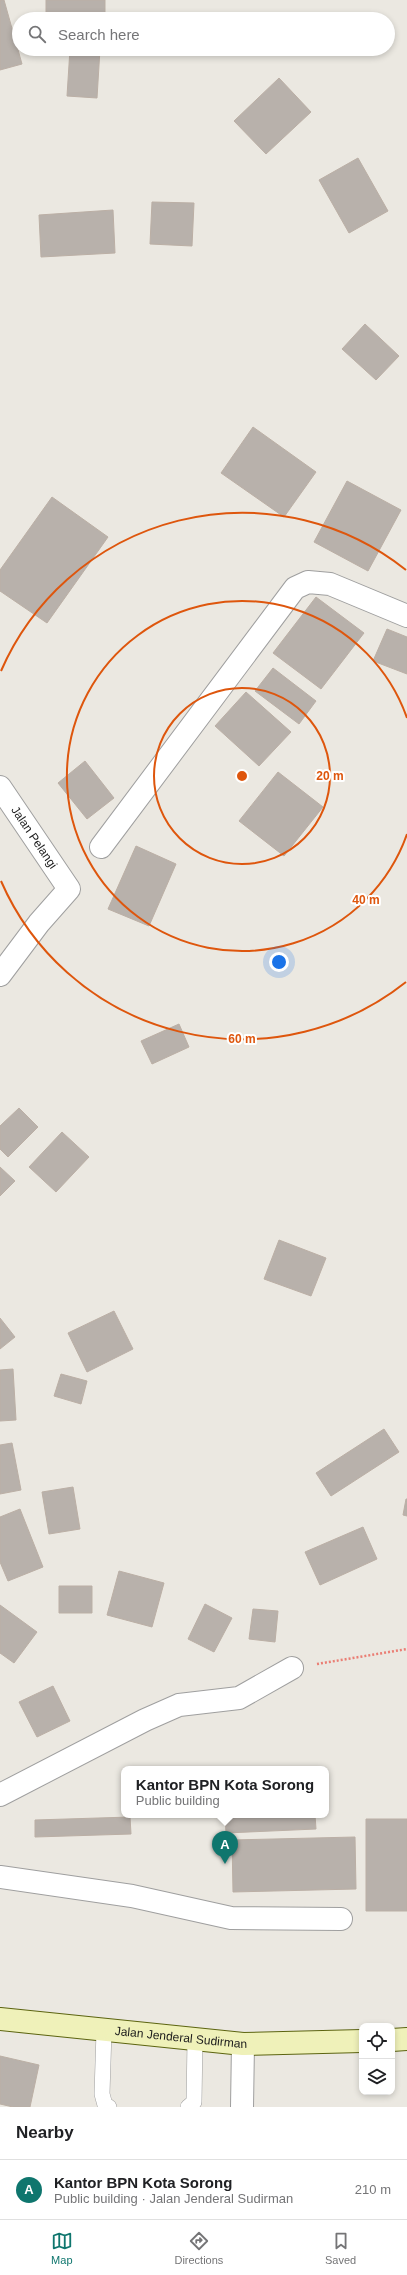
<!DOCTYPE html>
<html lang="en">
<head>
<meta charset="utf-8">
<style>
  body { margin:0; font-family:Arial,sans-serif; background:#f6f6f6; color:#202124 }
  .controls { position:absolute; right:12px; bottom:12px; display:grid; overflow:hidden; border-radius:8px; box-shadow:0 2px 6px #0003 }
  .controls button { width:36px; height:36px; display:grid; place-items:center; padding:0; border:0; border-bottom:1px solid #e0e0e0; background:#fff; color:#202124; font:20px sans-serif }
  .you { position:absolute; left:279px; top:962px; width:14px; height:14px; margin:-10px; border:3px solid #fff; border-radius:50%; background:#1a73e8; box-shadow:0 0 0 6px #1a73e833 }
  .badge { display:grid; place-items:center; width:26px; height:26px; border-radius:50%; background:#0f766e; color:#fff; font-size:13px; font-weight:700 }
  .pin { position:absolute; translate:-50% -33px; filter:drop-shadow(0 1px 2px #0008) }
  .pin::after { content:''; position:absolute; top:21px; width:14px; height:12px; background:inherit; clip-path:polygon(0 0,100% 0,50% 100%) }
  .popup { position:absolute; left:121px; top:1766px; width:208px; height:52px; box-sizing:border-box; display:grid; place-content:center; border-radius:8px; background:#fff; filter:drop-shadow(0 1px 3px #0005); font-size:13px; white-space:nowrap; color:#757577 }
  .popup b { font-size:15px; color:#202124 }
  .popup::after { content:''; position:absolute; left:50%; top:100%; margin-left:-8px; border:8px solid transparent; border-top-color:#fff }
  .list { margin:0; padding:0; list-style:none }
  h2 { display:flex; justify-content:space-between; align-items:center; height:52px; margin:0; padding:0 16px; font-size:17px }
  h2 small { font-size:13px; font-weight:400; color:#757577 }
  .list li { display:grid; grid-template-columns:26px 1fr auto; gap:12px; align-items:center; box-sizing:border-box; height:60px; padding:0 16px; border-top:1px solid #e0e0e0 }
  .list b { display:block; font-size:15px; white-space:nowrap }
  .list p { margin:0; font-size:13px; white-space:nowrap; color:#757577 }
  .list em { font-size:13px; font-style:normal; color:#757577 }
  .icon { flex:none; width:22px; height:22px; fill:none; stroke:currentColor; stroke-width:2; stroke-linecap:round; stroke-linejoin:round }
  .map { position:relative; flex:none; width:407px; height:2107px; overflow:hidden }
  .search { position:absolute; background:#fff; box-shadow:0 2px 6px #0003; left:12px; right:12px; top:12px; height:44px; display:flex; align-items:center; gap:10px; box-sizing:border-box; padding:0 14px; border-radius:22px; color:#757577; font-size:15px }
  .sheet { height:112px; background:#fff }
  nav { display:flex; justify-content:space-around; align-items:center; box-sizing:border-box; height:56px; border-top:1px solid #e0e0e0; background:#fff; font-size:11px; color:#757577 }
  nav a { display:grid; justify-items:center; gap:2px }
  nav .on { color:#0f766e }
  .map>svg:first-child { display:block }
  .building { fill:#b8b1ab; stroke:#bbafa5 }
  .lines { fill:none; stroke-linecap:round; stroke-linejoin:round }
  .lane-casing { stroke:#9f9f9f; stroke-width:16 }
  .street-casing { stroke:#9f9f9f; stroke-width:24 }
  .secondary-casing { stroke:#5c6410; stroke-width:24 }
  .path { stroke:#ea7e74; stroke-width:2.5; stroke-dasharray:2 2; stroke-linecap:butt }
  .lane { stroke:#fff; stroke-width:15 }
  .street { stroke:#fff; stroke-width:22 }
  .secondary { stroke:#eff1b9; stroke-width:22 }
  .ring { fill:none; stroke:#de560d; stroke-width:2 }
  .labels { text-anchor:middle; stroke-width:4; stroke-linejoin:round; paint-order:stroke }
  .street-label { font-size:12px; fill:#1b1b1b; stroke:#fff }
  .centre { fill:#de560d; stroke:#fff; stroke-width:2 }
  .ring-label { font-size:12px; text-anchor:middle; font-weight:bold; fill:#de560d; stroke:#fff; stroke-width:4; stroke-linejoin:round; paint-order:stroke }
</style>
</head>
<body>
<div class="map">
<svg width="407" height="2107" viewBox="0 0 407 2107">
  <rect width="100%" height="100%" fill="#ebe8e1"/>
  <path class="building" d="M0,0H4L22,64L0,70Z
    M46,0H105V19H46Z
    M70,49H100L97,98L67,96Z
    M279,78L311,112L266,154L234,121Z
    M358,158L388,211L349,233L319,180Z
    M152,202L194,203L192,246L150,244Z
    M113,210L115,253L41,257L39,215Z
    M365,324L399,356L376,380L342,349Z
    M253,427L316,472L284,517L221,473Z
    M347,481L401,510L368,571L314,542Z
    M52,497L108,537L47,623L0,591V570Z
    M316,597L364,633L321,689L273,653Z
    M387,629L407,637V674L373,661Z
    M273,668L316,701L299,724L255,691Z
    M246,692L291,732L259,766L215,726Z
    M85,761L114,798L87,819L58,783Z
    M278,772L323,807L284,856L239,821Z
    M136,846L176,864L149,926L108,909Z
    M179,1024L189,1047L152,1064L141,1041Z
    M19,1108L38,1127L8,1157L0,1149V1126Z
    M62,1132L89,1157L56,1192L29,1167Z
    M0,1167L15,1181L0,1196Z
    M279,1240L326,1258L311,1296L264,1279Z
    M114,1311L133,1349L87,1372L68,1333Z
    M0,1318L15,1337L0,1349Z
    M13,1369L16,1420L0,1421V1370Z
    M61,1374L87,1381L81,1404L54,1396Z
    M384,1429L399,1452L331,1496L316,1473Z
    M12,1443L21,1490L0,1494V1445Z
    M73,1487L80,1529L49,1534L42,1492Z
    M406,1499H407V1516L403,1515Z
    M20,1509L43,1567L8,1581L0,1562V1517Z
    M363,1527L377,1559L320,1585L305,1552Z
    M119,1571L164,1583L152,1627L107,1615Z
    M59,1586H92V1613H59Z
    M205,1604L232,1618L214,1652L188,1639Z
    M0,1605L37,1632L14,1663L0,1653Z
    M253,1609L278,1611L275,1642L249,1639Z
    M53,1686L70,1721L37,1737L19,1702Z
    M225,1815H315L316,1829L226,1833Z
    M130,1817L131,1834L35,1837V1820Z
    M366,1819H407V1911H366Z
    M355,1837L356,1889L233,1892L232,1840Z
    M0,2056L39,2065L30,2107H13L0,2104Z"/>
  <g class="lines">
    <defs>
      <path id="lane" d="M104,2031L102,2094L105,2105L109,2107
        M188,2107L194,2102L195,2040"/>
      <g id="street">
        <path id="s1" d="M0,787L69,889L39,923L0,975"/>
        <path d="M101,847L295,588L308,582L330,584L407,616"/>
        <path d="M0,1795L145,1720L179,1705L239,1698L292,1668"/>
        <path d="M0,1877L132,1896L231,1918L341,1919"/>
        <path d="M242,2107L243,2044"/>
      </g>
      <g id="secondary">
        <path id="s2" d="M0,2019L243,2044L362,2041"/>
        <path d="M392,2040L407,2039"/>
      </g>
    </defs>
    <use href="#lane" class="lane-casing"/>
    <use href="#street" class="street-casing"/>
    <use href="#secondary" class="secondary-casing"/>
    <path class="path" d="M317,1664L407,1649"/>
    <use href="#lane" class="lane"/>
    <use href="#street" class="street"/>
    <use href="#secondary" class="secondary"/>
  </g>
  <g class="ring">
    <circle cx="242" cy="776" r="88"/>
    <path d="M407 834A175 175 0 1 1 407 718"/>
    <path d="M406 982A263 263 0 0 1 1 881M1 671A263 263 0 0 1 406 570"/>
  </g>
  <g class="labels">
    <g class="street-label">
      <text dy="4" stroke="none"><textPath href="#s1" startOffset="61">Jalan Pelangi</textPath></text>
      <text dy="4" stroke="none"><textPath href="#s2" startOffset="182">Jalan Jenderal Sudirman</textPath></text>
    </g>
  </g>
  <circle cx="242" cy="776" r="6" class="centre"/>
  <g class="ring-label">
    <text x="330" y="780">20 m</text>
    <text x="366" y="904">40 m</text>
    <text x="242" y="1043">60 m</text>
  </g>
</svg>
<div class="controls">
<button><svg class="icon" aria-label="locate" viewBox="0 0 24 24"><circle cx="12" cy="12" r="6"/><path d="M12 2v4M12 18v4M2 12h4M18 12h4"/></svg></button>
<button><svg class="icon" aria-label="layers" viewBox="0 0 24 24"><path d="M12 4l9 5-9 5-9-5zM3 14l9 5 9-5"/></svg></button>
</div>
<div class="you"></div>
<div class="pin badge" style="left:225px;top:1864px">A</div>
<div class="popup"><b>Kantor BPN Kota Sorong</b>Public building</div>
<div class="search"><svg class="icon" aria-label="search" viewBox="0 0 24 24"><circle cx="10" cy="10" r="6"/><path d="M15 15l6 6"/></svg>Search here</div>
</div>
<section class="sheet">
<h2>Nearby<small></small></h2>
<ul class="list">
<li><span class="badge">A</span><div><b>Kantor BPN Kota Sorong</b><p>Public building · Jalan Jenderal Sudirman</p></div><em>210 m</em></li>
</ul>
</section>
<nav>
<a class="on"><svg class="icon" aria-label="map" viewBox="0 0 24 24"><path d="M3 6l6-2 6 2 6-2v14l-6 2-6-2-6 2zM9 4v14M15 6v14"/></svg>Map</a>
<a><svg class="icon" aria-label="directions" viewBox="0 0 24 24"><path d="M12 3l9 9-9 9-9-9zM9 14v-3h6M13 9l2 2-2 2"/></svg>Directions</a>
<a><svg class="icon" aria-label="saved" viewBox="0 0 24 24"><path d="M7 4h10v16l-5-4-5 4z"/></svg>Saved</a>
</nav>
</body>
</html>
